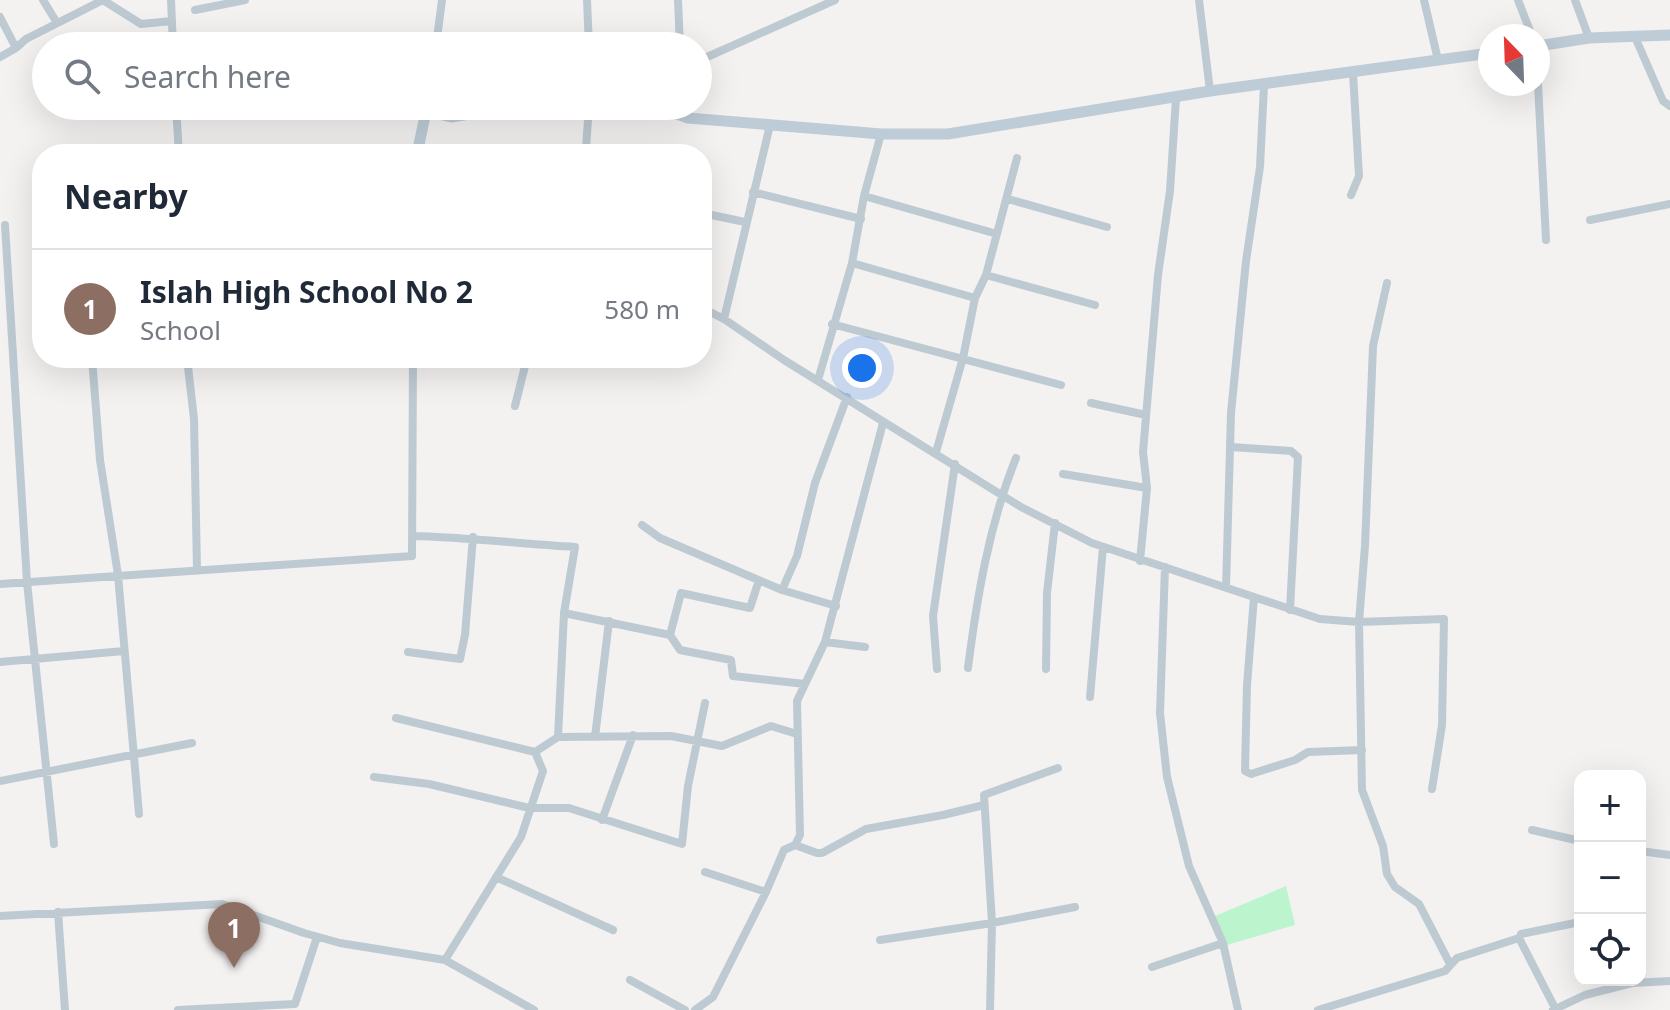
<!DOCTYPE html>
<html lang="en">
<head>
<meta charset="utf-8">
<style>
  body { margin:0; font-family:"Noto Sans",sans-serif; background:#f2f2f3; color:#1f2937 }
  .controls { position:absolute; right:24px; bottom:24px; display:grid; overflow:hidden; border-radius:16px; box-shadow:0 8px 32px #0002 }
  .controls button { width:72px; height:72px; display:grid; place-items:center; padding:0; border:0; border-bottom:2px solid #e0e1e3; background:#fff; color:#1f2937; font:40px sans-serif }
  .compass { position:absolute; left:1478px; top:24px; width:72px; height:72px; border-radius:50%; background:#fff; box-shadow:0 8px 32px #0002; rotate:337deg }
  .you { position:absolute; left:862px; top:368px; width:28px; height:28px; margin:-20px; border:6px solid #fff; border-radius:50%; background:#1a73e8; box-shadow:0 0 0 12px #1a73e833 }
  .badge { display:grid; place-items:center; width:52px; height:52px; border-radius:50%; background:#b45309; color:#fff; font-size:26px; font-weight:700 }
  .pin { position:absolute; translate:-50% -66px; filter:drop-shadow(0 2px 4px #0008) }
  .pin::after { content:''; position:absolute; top:42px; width:28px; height:24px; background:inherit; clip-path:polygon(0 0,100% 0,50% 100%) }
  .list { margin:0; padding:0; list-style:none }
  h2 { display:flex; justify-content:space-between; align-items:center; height:104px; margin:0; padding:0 32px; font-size:34px }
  h2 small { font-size:26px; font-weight:400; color:#747a83 }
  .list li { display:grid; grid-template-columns:52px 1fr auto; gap:24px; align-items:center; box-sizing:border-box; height:120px; padding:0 32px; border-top:2px solid #e0e1e3 }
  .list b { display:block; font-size:30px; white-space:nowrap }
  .list p { margin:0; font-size:26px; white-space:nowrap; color:#747a83 }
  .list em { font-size:26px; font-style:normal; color:#747a83 }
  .icon { flex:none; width:44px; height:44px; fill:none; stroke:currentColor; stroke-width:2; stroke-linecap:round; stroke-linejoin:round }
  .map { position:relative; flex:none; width:1670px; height:1010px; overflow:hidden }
  .search { position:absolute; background:#fff; box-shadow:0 8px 32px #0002; left:32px; top:32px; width:680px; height:88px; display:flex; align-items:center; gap:20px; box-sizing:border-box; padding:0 28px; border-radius:44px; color:#747a83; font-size:30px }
  .panel { position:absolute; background:#fff; box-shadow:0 8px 32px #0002; left:32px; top:144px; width:680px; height:224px; border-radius:32px }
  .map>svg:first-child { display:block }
  .green { fill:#bcf5cd }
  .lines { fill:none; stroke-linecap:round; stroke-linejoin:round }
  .street { stroke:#becad2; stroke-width:8 }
  .secondary { stroke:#bdccd7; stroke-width:11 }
</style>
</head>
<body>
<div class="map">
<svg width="1670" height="1010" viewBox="0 0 1670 1010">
  <rect width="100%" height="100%" fill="#f4f1f1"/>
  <path class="green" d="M1286,886L1295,925L1227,945L1215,916Z"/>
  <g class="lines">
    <path class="street" d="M43,0L57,23
      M171,0L173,46
      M587,0L589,46
      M678,0L680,46
      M1199,0L1210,91
      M1424,0L1438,60
      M1518,0L1532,36
      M1575,0L1589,38
      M195,10L245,0
      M0,17L16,48
      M1635,37L1663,101L1670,106
      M436,46L442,0
      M0,57L16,48L26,39L103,0L141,24L172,21
      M698,61L835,0
      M1538,84L1546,240
      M176,106L179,154
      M586,148L589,106
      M753,192L861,219
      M1351,195L1359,176L1353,73
      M864,196L997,234
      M1008,199L1107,227
      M702,213L745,222
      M1590,220L1670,204
      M5,225L27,582L54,844
      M852,263L975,298
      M986,275L1095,305
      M1387,283L1373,346L1365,546L1359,622L1362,790L1383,846L1387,874L1395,887L1419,904L1450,964
      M702,308L724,319L784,360L1021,507L1092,543L1320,619L1359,622L1444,619L1442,725L1432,789
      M724,319L770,125
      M832,324L1061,385
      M92,358L100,460L118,575L139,814
      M187,358L194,419L197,569
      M818,380L852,263L864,196L881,134
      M1091,403L1146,415
      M515,406L527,358
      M1231,447L1291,451L1298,457L1290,610
      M936,452L963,358L975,298L986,275L1017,158
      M1063,474L1147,488
      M642,525L660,538L782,590L836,606
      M412,536C467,537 520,544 575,547L564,613L558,737
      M1140,561L1147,488L1143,452L1158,275L1170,191L1176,98
      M1165,567L1160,713L1167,777L1189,866L1223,943L1238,1010
      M759,580L750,608L681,593L670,635L680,650L731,660L733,676L805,684
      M0,584L412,556L413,358
      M1226,588L1231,413L1246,261L1260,167L1264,85
      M782,590L797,556L815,483L847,397
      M1254,597L1247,685L1245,771L1251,774L1295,760L1308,752L1362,750
      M564,613L670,635
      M825,642L865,647
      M408,652L460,659L465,635L473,537
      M0,662L124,651
      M968,668C977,597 989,525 1016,458
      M937,669L933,616L955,464
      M1046,669L1047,593L1055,523
      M1090,697L1103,547
      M396,718L535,752L558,737L671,736L722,746L771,726L797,734
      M595,737L609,621
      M374,777L429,784L529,808H569L682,844L688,786L705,703
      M0,781L192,743
      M602,820L633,735
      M1532,830L1580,841
      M795,845L817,853H822L866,829L943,815L984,805
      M1640,851L1670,855
      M705,872L766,892
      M496,877L613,930
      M58,912L65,1010
      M0,916L222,904L304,933L340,943L445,960L534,1010
      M1519,938L1556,1010
      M880,940L992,923L1075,907
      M445,960L521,837L543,771L535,752
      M1152,967L1223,943
      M630,980L685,1010
      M178,1010L295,1004L317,937
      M695,1010L713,997L766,892L784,850L795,845L800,835L797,701L825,642L883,423
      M990,1010L992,923L984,795L1058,768
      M1318,1010L1445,971L1457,958L1519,938L1521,934L1580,922
      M1553,1010L1585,995L1632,983L1670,981"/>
    <path class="secondary" d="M1538,46L1589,38L1670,35
      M655,106L688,118L881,134H948L1210,91L1490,53
      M417,154L426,111L451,117L519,106"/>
  </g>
</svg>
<div class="controls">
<button>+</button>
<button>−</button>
<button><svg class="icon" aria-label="locate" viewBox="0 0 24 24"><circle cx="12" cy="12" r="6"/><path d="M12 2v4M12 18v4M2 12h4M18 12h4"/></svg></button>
</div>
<svg class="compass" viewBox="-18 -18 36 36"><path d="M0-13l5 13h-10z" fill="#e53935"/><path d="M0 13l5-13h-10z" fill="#747a83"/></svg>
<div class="you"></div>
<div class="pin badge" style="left:234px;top:968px;background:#8d6e63">1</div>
<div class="search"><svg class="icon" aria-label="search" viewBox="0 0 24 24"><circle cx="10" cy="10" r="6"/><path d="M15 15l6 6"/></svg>Search here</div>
<section class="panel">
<h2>Nearby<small></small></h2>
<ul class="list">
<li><span class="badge" style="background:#8d6e63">1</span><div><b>Islah High School No 2</b><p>School</p></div><em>580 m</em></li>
</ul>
</section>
</div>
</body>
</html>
